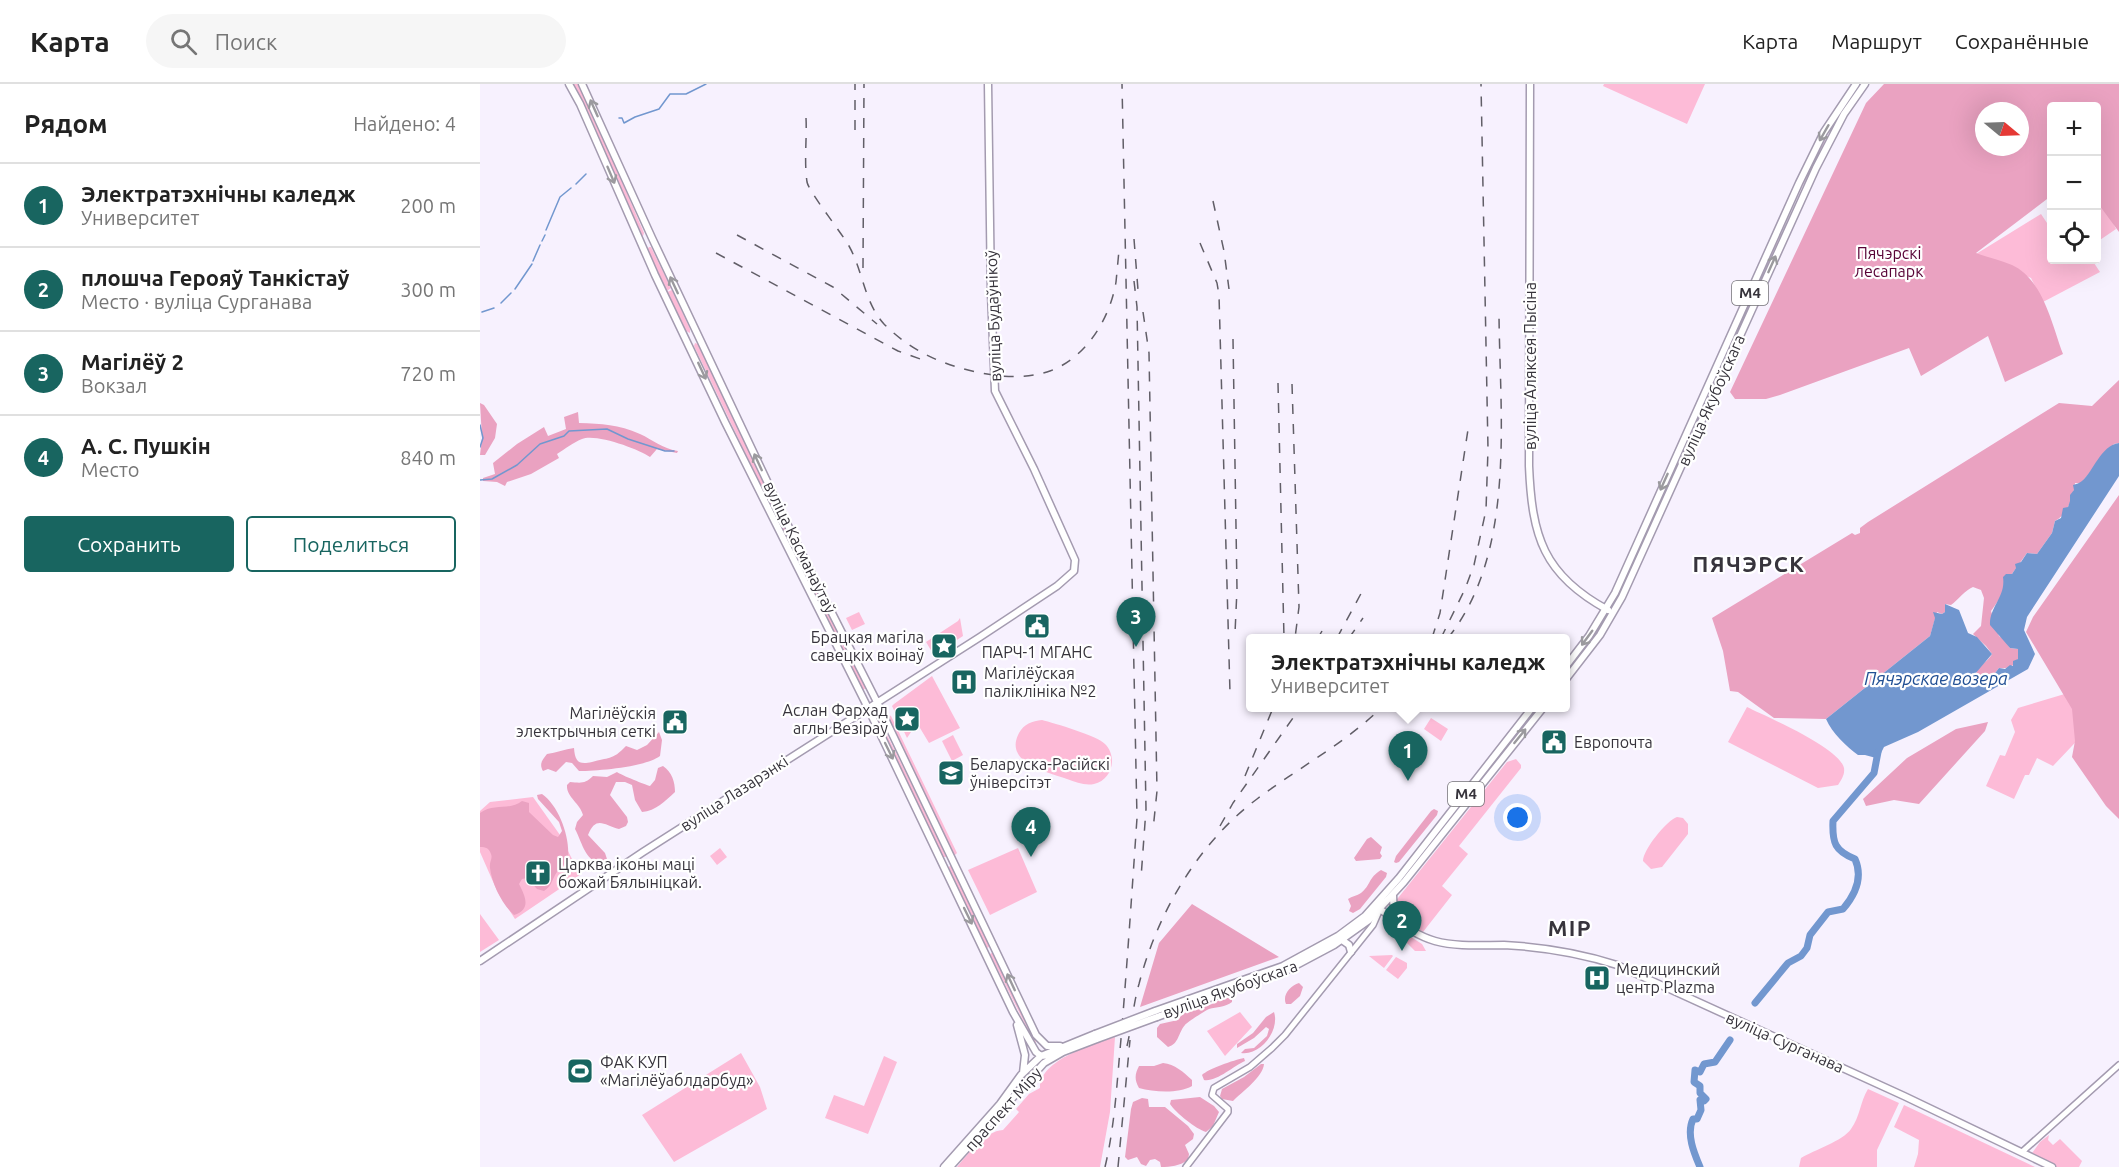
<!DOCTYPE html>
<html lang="ru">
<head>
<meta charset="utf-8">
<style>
  body { margin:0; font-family:Ubuntu,sans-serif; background:#f6f6f6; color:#222 }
  .controls { position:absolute; right:18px; top:18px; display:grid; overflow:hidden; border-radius:6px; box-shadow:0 6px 24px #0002 }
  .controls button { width:54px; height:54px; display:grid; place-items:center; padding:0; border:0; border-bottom:2px solid #e0e0e0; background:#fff; color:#222; font:30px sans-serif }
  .compass { position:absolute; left:1495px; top:18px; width:54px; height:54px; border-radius:50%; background:#fff; box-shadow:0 6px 24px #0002; rotate:109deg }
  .you { position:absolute; left:1038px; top:734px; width:21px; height:21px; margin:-15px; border:4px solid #fff; border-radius:50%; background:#1a73e8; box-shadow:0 0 0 9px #1a73e833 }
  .badge { display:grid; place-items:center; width:39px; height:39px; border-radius:50%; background:#186560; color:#fff; font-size:20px; font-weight:700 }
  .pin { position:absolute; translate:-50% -50px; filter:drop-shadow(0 2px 3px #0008) }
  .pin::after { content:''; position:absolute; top:32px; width:21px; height:18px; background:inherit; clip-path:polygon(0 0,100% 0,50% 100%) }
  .popup { position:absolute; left:766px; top:550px; width:324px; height:78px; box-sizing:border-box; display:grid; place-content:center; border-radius:6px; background:#fff; filter:drop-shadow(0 2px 4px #0005); font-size:20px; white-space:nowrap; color:#767676 }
  .popup b { font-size:22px; color:#222 }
  .popup::after { content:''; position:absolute; left:50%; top:100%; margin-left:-12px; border:12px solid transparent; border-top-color:#fff }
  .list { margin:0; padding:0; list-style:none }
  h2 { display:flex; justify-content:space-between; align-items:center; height:78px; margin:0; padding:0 24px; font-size:26px }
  h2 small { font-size:20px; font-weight:400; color:#767676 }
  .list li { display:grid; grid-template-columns:39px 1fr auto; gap:18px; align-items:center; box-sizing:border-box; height:84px; padding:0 24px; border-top:2px solid #e0e0e0 }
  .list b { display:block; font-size:22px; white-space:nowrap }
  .list p { margin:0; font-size:20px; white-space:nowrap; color:#767676 }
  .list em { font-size:20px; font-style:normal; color:#767676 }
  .actions { display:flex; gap:12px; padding:18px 24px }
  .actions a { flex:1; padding:14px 0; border:2px solid #186560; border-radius:6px; text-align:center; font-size:21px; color:#186560 }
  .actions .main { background:#186560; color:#fff }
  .icon { flex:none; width:33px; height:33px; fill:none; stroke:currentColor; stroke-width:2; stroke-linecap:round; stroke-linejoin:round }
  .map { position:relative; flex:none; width:1639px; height:1083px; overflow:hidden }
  header { display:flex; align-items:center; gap:36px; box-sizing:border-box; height:84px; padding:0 30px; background:#fff; border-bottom:2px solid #e0e0e0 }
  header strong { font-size:28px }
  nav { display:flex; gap:33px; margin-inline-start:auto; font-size:21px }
  .search { width:420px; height:54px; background:#f6f6f6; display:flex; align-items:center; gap:15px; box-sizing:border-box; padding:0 21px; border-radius:33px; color:#767676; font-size:22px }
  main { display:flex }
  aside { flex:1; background:#fff }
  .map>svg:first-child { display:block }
  .green { fill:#fdbbd7 }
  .forest { fill:#eaa2c1; fill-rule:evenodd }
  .water { fill:#7297cf }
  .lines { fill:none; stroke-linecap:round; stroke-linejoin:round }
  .stream { stroke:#7297cf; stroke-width:1.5 }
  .river { stroke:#7297cf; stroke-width:7 }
  .minor-casing { stroke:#a49bb0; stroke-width:8 }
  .major-casing { stroke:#a49bb0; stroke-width:9 }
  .minor { stroke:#fff; stroke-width:5 }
  .major { stroke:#fff; stroke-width:6 }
  .rail { stroke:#615e67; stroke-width:1.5; stroke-dasharray:10 10; stroke-linecap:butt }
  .major-bridge-casing { stroke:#a49bb0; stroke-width:9; stroke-linecap:butt }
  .major-bridge { stroke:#fff; stroke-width:6 }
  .oneway { stroke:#9b9a9e }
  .labels { text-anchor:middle; stroke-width:4.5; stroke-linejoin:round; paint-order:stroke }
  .shield { fill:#fff; stroke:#737176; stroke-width:1.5 }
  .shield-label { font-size:15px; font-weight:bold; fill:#37343c }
  .park-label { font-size:16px; fill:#580336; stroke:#fff }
  .street-label { font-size:16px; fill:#37343c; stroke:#fff }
  .poi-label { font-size:16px; fill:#37343c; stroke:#fff; text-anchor:start }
  .water-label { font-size:18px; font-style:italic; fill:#225094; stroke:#fff }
  .district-label { font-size:22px; font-weight:bold; letter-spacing:1.5px; fill:#37343c; stroke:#fff }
</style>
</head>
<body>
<header>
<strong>Карта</strong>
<div class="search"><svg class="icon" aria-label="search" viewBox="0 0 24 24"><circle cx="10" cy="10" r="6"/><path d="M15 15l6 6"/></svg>Поиск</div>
<nav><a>Карта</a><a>Маршрут</a><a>Сохранённые</a></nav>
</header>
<main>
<aside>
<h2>Рядом<small>Найдено: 4</small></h2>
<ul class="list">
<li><span class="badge">1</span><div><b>Электратэхнічны каледж</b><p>Университет</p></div><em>200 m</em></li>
<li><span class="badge">2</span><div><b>плошча Герояў Танкістаў</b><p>Место · вуліца Сурганава</p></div><em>300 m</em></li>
<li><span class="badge">3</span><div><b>Магілёў 2</b><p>Вокзал</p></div><em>720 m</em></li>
<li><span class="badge">4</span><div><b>А. С. Пушкін</b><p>Место</p></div><em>840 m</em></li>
</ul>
<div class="actions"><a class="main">Сохранить</a><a>Поделиться</a></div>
</aside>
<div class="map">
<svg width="1639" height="1083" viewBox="0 0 1639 1083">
  <rect width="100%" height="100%" fill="#f7f1fe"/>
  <path class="green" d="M93,0H98L113,30L164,149L163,152L160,151L110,32Z
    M1124,0H1225L1207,40L1123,2Z
    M1380,0L1339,68L1311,125L1338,68Z
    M1622,116L1636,145L1617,158V120Z
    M1561,130L1571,145L1572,176H1612L1620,188L1563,218L1551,194L1496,170Z
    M1300,150H1301L1211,350L1221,324Z
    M169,163H171L191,204L187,207L167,166Z
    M192,206L210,245V249L206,247L187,208Z
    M215,259L218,260L307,444L305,447L302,446L214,262Z
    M1208,353L1156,474L1154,473Z
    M316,464L386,604L383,606L312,467Z
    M379,528L385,540L372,546L366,534Z
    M480,534L483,552L457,569L452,568L446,558L478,537Z
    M452,592L480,644L449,659L437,639L427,654L412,622L414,620Z
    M1588,609L1609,644L1573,682L1557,674L1549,691H1545L1534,715L1506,702L1520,671L1525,672L1535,648L1531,636L1538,624Z
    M1267,623C1287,633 1359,663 1364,684C1365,691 1361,696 1358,701L1338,704L1248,658Z
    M409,631L411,632L477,769L475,771H473L407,632Z
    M951,634L968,645L961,657L944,645Z
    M562,636C574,639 618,652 625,660C638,673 632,696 614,700C605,702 596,698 587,695C568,688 523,679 539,649C544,640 552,637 562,636Z
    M400,637L467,771L466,773H463L398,638Z
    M473,651L483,671L472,677L462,657Z
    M1036,675L1041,681V684L979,762L988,770L962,802L972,811L943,848L918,831L914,819L1027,678Z
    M53,713L80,751L100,791L35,835L18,809L0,768V727L10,718Z
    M1197,733L1203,734L1208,740V750L1182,783L1171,785L1163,777C1163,766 1186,737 1197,733Z
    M240,764L247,773L237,781L230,772Z
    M538,764L557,808L510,831L488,786Z
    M470,782H472L511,862L507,864L468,784Z
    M0,830L19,856L0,868Z
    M920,846L942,860L946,867H935L922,854Z
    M513,868L556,958L555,960L510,870Z
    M912,871L913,872L904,884L889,872Z
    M916,873L927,879V884L918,895L906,886Z
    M760,928L772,943L745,972L727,947Z
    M635,953L630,1028L620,1083H477C488,1070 505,1047 523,1046L539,1028L536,1025L549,1010L560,1004C559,976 614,960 635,953Z
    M261,969L280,1003L287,1025L194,1078L162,1031Z
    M404,972L417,978L388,1050L345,1034L354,1011L384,1022Z
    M1388,1005L1419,1019L1397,1066V1083H1319L1321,1074C1334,1066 1363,1057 1371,1045C1380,1033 1380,1018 1388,1005Z
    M1424,1021L1555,1083H1434L1438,1070L1439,1056L1414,1043Z
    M1569,1051L1568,1056L1573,1061L1580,1055L1602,1077L1599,1083H1575L1550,1072L1560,1058Z"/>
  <path class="forest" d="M1404,0H1639V148L1617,118L1616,22H1572L1571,112L1496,169C1508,174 1521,176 1532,181C1563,195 1572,241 1583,270L1525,298L1508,252L1441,292L1429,264L1300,311L1286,315H1255L1250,308L1386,19ZM1504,27H1540V63H1504Z
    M1639,296V359L1634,360L1601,399H1595C1594,412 1587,431 1575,437L1572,449L1557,470L1547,469L1524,501L1523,510L1511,527L1519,552L1525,556L1530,564L1538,565V575C1533,583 1528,585 1519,584L1509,597H1495C1494,582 1506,581 1512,570L1506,562L1493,550L1501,542L1504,514L1501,506L1493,503C1485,506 1478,516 1471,521L1465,520V528L1462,530L1457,528L1450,552L1346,635L1294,634L1258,608L1250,607L1243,567L1232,534L1372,449L1375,451L1380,449V444L1388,438L1579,319L1612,322Z
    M0,319L4,321L17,340L15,354L5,371H0L2,354Z
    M98,328L99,339C122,340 138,340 160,350C173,356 183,365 198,367L197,369L177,365L170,373C159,365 115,349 102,355C94,358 85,365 77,370L79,374L51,390L27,398L25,402L17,398L3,397V394L15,390L13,379L37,360L64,343L68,352L86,345L84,333Z
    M1639,411V735L1626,722L1592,673L1595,657L1592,625L1546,548L1553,533Z
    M1508,638L1505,647L1439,720L1414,716L1386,722L1383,715L1427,674L1476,645Z
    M179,648L182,656L180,672C165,683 119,687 99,687L92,679L86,678L76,688L68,685L63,687C59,680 62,676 67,670C76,669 85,665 94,664C95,678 99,681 112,678C128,673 132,677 146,662L157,666L167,661Z
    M183,682C192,688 195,698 195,708C185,717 176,727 162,728L155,716L152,701L145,698H136L130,711L147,733L148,738L146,742L139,745C124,741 116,731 108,751L125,769L127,775L125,780C105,779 103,760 95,745L97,738L103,731C100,719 86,713 87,701L90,698C101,699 105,700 113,692L127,693L137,688C141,691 166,701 170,702L175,696L178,684Z
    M62,710C79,722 90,753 88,773C86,780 81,783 77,788C72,795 72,802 64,807L57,805L47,794L42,795L39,800C45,812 52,825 34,831C22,820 12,800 10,784C9,778 13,775 11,770C9,764 6,763 0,763V729C14,719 29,727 42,717L49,719V728L73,751L78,753L82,747L79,738L58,715L57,711Z
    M954,725L958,727L957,731L919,778L916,779L914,778L916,772L951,727Z
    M891,753L902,763L900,769L902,772L900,775L876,777L874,774L887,755Z
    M901,786L907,789L906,793L880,825L873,829L869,827L871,822L868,815C872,812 877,812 881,809C891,801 888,794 901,786Z
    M712,820L799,873L660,923L679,859Z
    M819,899L823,903L820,912L811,920H806C802,911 810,902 819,899Z
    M746,913L752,916V918C745,923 737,923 729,925C725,927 707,938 705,941C698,949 699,960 688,963L677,953V944L680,940L698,936C706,923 720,925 732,920C737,917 741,915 746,913Z
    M794,928C800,946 781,972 761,969L765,965L774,964L787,952L789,945L786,943L774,954L757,964V960L773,949L786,933Z
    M764,974L765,977C753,982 737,998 724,996L722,991C728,985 754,976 764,974Z
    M683,979C695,980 703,988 712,996V1002C698,1010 674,1008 659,1004C654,995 655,990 659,982H674Z
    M781,980H784C783,993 762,1008 753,1017L742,1015L740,1012L742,1005L764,993Z
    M720,1013L734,1022L739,1028L733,1042L726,1048C716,1045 696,1029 690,1020L691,1016Z
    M662,1014L668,1015L669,1023H685L708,1042L714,1050L713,1055L705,1061L709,1070L708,1076C699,1082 691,1083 681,1083L680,1078L675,1075L670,1076L666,1082L661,1080L657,1073L648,1076L645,1073L651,1025L653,1018Z"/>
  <path class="water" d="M1639,359V392L1547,533L1544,546L1555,570L1548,585L1438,648L1404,663L1399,673L1396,674L1385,671H1378C1367,663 1352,649 1346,635L1450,552L1455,534L1453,528L1462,530L1465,528V520L1479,526L1488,549L1497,553L1512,570L1495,590V596L1509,597L1519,584L1525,585L1530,581L1533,582V577L1538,575V565L1530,564L1510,541C1509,523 1526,513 1523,493L1526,490H1532L1536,484L1535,480L1541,478L1547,469L1557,470L1572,449L1575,437L1581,434L1583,424L1588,423L1590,417V411L1594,406L1593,401C1596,400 1600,399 1602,397C1614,387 1620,362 1639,359Z"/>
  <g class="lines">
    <path class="stream" d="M139,34H142L144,39L155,33L179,25L190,10H206L226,0
      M96,100L106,90
      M66,146L80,113L91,104
      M62,157L65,151
      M53,177L60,161
      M35,205L52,180
      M21,219L31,209
      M2,228L14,224
      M0,341L3,354L0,363
      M0,396L12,395L37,381L60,360L84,352L89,347L127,345L148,355L185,367H194"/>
    <path class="river" d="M1275,919L1308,879L1321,872L1327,864L1330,851L1348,828L1363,825C1375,811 1383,793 1375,775C1355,767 1352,759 1353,737L1394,689L1398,668
      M1220,1083C1214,1069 1206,1050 1213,1035H1217L1221,1026L1220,1016L1224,1017L1226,1015L1220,1009V1002L1214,998L1215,986L1220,988L1224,980L1235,978L1250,956"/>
    <defs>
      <path id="minor" d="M1542,1068L1639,981
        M706,1083L748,1028V1025L732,1011L734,1004L770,983L792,964L805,951L893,841L900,825"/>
      <path id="major" d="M89,0L100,20L175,191L245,338L388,624L533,928L556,968L561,972L578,970
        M102,0L172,154L312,450L397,618L556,951L567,962H580
        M1050,0L1049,382C1052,452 1063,491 1128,526
        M1086,582L1109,552L1135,509L1319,99L1344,48L1376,0
        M1086,595L1120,551L1142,513L1336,84L1364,30L1385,0
        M913,811L914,834
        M895,822C914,834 933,851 955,857C977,863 1001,861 1024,861C1063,863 1100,869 1137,881L1424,1012L1572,1083
        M862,856L869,861L871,868
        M0,877L163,768L500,553L577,502L594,487L595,476L554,385L515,307L511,209L508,0
        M675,927L803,882L858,852L885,832L919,794L1052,624
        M677,933L807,886L854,861L889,836L924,798L1063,624
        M537,941L545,971L543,989
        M464,1083L520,1020L541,991L561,972L615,950
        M470,1083L564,979L583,968L617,955"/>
    </defs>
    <use href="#minor" class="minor-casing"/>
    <use href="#major" class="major-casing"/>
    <use href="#minor" class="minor"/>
    <use href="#major" class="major"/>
    <path class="rail" d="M326,34C327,54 324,77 327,98C329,108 361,148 369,162C383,187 384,218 404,240C430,266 460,280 496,288C519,293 544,295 567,288C605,276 630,235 636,198C637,188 638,177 639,166
      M375,46V0
      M733,117L744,167L749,205
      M257,151L353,203L397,240
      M654,155L658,206
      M720,159L737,199L739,211L750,609
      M236,169L418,267L446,277
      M383,184L384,0
      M654,197L657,223L666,725L661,794
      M663,228L669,269L677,707L673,746
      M753,255L757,505L755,549
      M798,299L804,554
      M812,300L819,523L815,554
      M838,554L842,547
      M857,554L884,504
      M869,554L883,534
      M952,554L960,529L989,339
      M961,554L985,505L994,481L1006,426L1008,365L1001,0
      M968,554C1036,469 1020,335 1019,232
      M765,692L793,624
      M740,742L753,719L820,624
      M647,962C652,941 653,921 659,900C677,830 718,759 777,715C818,684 864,660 901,624
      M625,1083C635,1041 637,997 641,955C647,881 652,808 657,734L642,0
      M638,1083L650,956"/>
    <defs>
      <path id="major-bridge" d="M615,950L675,927
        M617,955L677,933"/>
    </defs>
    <use href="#major-bridge" class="major-bridge-casing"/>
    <use href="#major-bridge" class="major-bridge"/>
  </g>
  <defs><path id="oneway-shaft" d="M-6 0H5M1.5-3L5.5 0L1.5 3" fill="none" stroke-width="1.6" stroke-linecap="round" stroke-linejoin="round" transform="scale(1.5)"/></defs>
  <g class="oneway">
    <use href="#oneway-shaft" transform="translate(114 24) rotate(-114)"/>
    <use href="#oneway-shaft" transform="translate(1344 49) rotate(120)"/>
    <use href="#oneway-shaft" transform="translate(131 91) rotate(67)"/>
    <use href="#oneway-shaft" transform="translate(1292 180) rotate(-66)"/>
    <use href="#oneway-shaft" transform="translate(194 201) rotate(-115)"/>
    <use href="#oneway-shaft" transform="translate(222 287) rotate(65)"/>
    <use href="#oneway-shaft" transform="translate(278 378) rotate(-115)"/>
    <use href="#oneway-shaft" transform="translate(1184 398) rotate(114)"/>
    <use href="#oneway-shaft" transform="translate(1107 554) rotate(126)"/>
    <use href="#oneway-shaft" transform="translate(1040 652) rotate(-51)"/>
    <use href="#oneway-shaft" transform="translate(409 667) rotate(64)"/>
    <use href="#oneway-shaft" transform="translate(488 832) rotate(64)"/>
    <use href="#oneway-shaft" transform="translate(531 898) rotate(-115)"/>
  </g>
  <defs>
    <symbol id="civic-square" viewBox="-11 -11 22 22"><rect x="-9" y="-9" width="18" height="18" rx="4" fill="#186560" stroke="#fff"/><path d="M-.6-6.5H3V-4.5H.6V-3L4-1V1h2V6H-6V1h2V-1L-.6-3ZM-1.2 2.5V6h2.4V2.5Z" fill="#fff"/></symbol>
    <symbol id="sight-square" viewBox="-11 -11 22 22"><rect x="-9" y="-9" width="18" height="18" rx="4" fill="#186560" stroke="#fff"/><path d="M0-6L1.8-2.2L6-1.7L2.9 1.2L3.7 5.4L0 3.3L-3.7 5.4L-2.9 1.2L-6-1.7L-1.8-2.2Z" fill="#fff"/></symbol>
    <symbol id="hospital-square" viewBox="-11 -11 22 22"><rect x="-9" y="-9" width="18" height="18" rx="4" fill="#186560" stroke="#fff"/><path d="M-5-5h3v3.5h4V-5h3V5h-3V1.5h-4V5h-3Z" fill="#fff"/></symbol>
    <symbol id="university-square" viewBox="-11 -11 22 22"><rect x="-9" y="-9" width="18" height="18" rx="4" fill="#186560" stroke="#fff"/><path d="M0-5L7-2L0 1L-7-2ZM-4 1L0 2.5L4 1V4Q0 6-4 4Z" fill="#fff"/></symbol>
    <symbol id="church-square" viewBox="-11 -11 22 22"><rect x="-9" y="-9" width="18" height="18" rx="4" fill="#186560" stroke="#fff"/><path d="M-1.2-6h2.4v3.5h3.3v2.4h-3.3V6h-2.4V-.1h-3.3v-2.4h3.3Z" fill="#fff"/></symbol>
    <symbol id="stadium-square" viewBox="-11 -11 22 22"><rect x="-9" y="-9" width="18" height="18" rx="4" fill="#186560" stroke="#fff"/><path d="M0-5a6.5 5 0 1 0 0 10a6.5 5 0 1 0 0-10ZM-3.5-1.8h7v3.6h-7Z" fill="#fff"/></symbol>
  </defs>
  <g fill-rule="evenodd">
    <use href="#civic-square" x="542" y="527" width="30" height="30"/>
    <use href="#sight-square" x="449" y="547" width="30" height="30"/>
    <use href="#hospital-square" x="469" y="583" width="30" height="30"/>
    <use href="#sight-square" x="412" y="620" width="30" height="30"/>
    <use href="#civic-square" x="180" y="623" width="30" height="30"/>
    <use href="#civic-square" x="1059" y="643" width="30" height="30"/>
    <use href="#university-square" x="456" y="674" width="30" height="30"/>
    <use href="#church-square" x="43" y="774" width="30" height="30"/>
    <use href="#hospital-square" x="1102" y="879" width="30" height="30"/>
    <use href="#stadium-square" x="85" y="972" width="30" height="30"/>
  </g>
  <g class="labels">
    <g class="shield">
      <rect x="1252" y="197" width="36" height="24" rx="4.5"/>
      <rect x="968" y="698" width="36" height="24" rx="4.5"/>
    </g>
    <g class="shield-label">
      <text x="1270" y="214">М4</text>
      <text x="986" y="715">М4</text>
    </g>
    <g class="park-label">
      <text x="1409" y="175">Пячэрскі<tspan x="1409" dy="18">лесапарк</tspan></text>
    </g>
    <g class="street-label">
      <text transform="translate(513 232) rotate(-92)" y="6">вуліца Будаўнікоў</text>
      <text transform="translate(1050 282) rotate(-90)" y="6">вуліца Аляксея Пысіна</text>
      <text transform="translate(1231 316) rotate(-66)" y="6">вуліца Якубоўскага</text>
      <text transform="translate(320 463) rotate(64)" y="6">вуліца Касманаўтаў</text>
      <text transform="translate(254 709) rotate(-33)" y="6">вуліца Лазарэнкі</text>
      <text transform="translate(750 905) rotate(-20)" y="6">вуліца Якубоўскага</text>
      <text transform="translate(1305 958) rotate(24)" y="6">вуліца Сурганава</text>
      <text transform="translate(523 1025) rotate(-48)" y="6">праспект Міру</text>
    </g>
    <g class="poi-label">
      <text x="444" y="559" text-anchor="end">Брацкая магіла<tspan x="444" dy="18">савецкіх воінаў</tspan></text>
      <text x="557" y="574" text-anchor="middle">ПАРЧ-1 МГАНС</text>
      <text x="504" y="595">Магілёўская<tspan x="504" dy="18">паліклініка №2</tspan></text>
      <text x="408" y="632" text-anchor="end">Аслан Фархад<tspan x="408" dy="18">аглы Везіраў</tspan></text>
      <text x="176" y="635" text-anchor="end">Магілёўскія<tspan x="176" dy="18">электрычныя сеткі</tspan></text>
      <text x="1094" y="664">Европочта</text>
      <text x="490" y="686">Беларуска-Расійскі<tspan x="490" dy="18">ўніверсітэт</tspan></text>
      <text x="78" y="786">Царква іконы маці<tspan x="78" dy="18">божай Бялыніцкай.</tspan></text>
      <text x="1136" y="891">Медицинский<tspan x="1136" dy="18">центр Plazma</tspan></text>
      <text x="120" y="984">ФАК КУП<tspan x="120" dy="18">«Магілёўаблдарбуд»</tspan></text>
    </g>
    <g class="water-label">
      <text x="1456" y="601">Пячэрскае возера</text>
    </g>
    <g class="district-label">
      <text x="1269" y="488">ПЯЧЭРСК</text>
      <text x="1090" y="852">МІР</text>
    </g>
  </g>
</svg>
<div class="controls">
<button>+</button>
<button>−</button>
<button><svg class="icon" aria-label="locate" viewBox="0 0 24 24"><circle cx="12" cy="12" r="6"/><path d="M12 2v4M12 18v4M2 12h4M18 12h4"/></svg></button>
</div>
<svg class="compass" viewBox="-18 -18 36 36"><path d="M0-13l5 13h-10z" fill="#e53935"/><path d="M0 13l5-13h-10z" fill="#767676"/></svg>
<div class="you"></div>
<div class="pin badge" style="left:928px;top:697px">1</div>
<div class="popup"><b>Электратэхнічны каледж</b>Университет</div>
<div class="pin badge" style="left:922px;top:867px">2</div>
<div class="pin badge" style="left:656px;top:563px">3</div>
<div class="pin badge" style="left:551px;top:773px">4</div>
</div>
</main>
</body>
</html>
